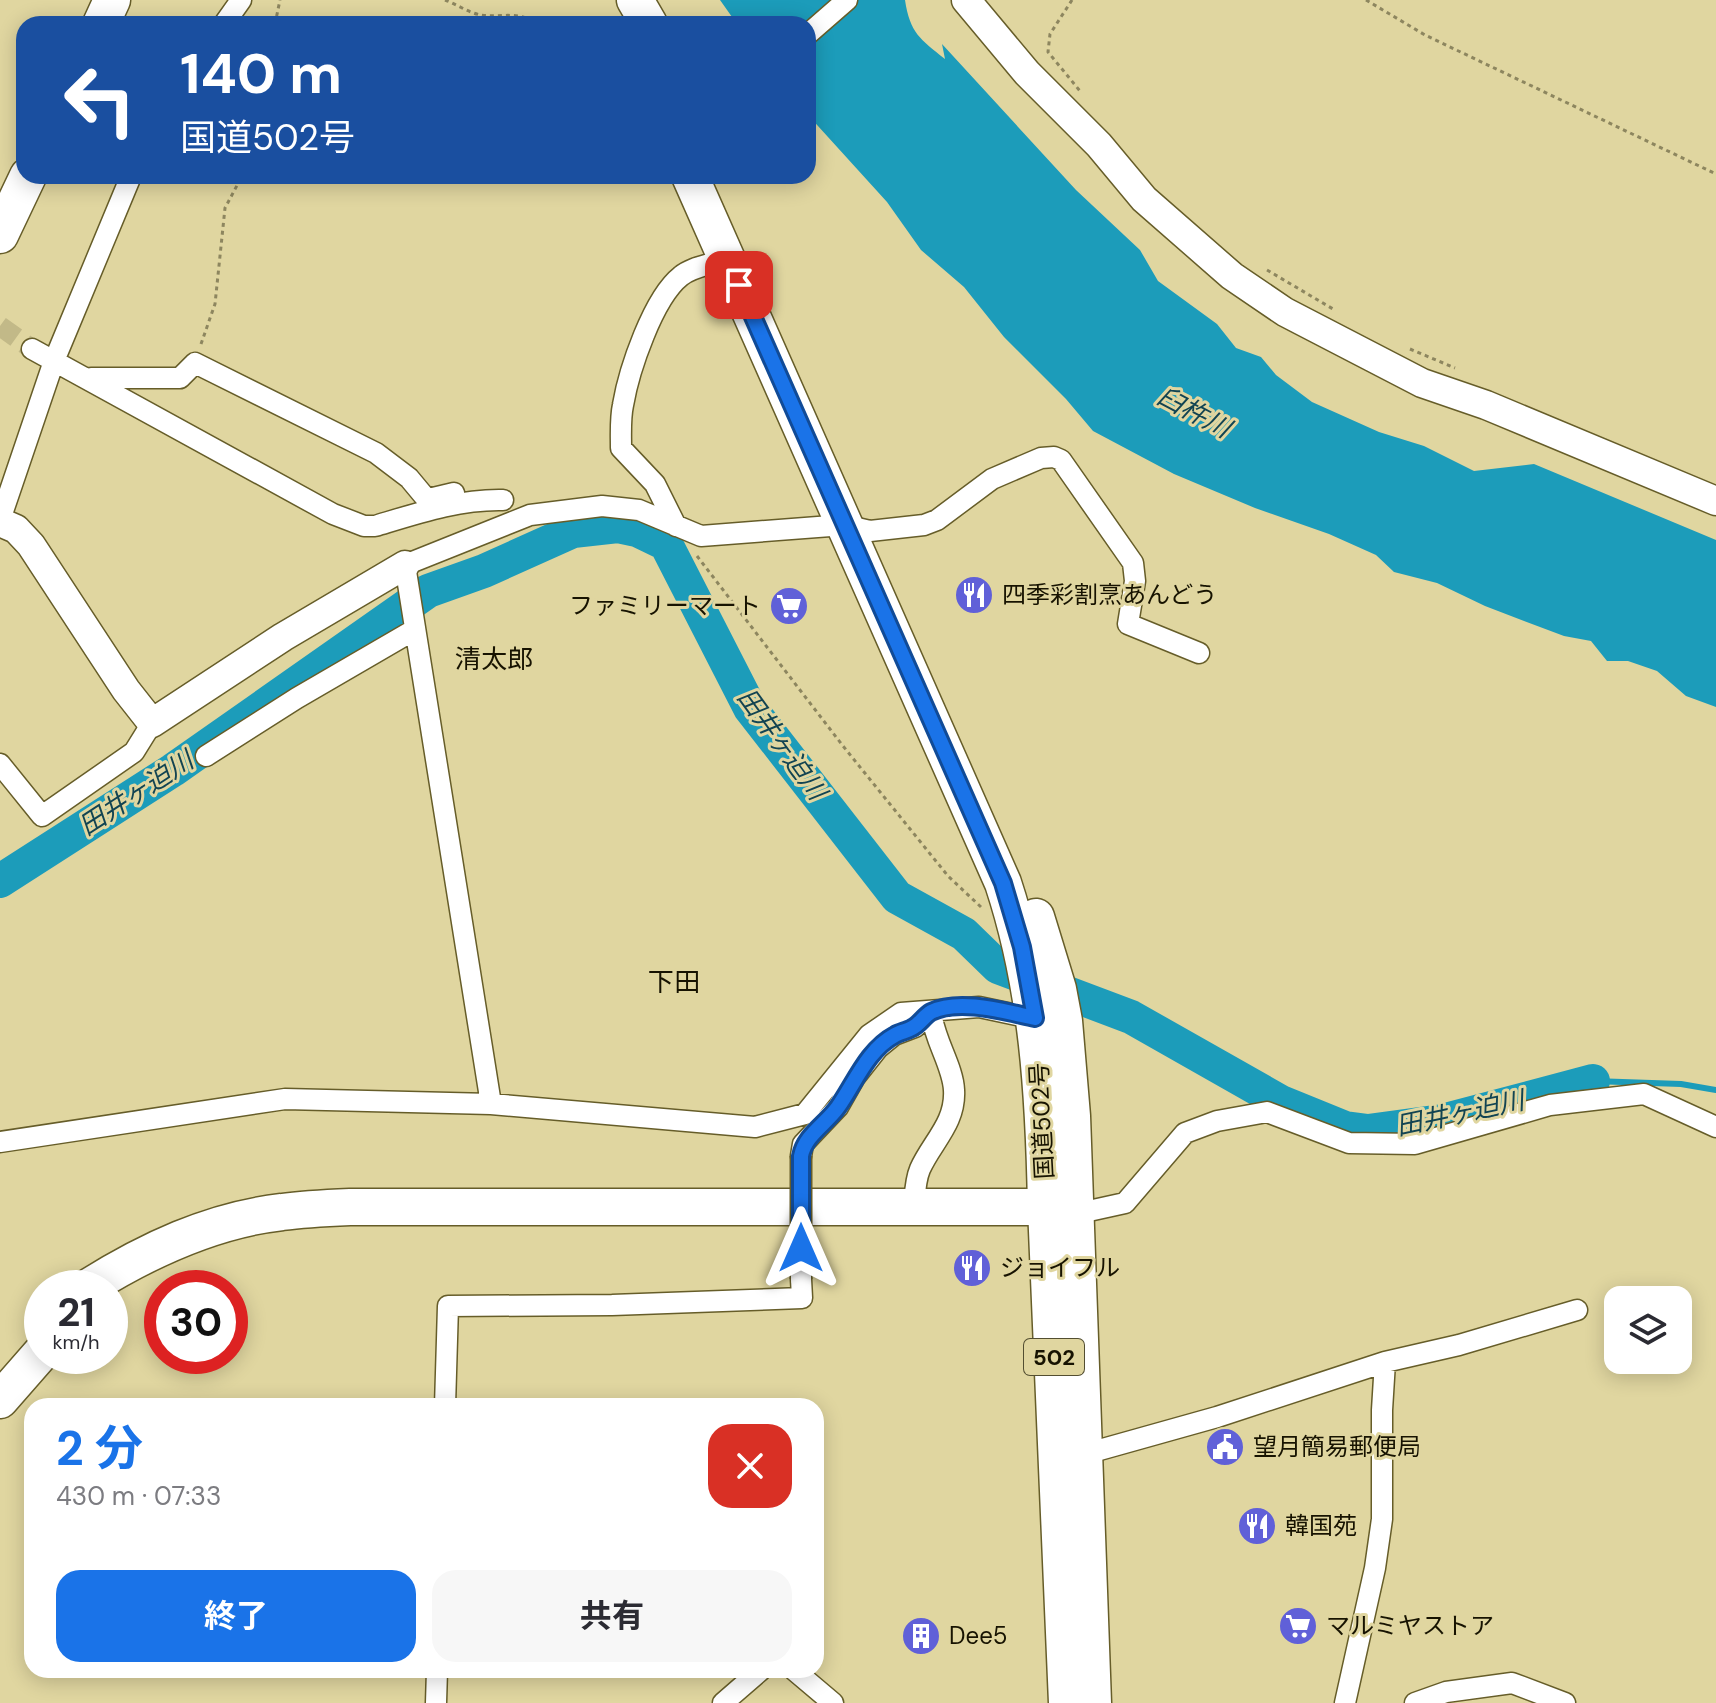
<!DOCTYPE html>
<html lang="ja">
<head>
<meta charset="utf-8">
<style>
	:root { --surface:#fff; --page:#f7f7f7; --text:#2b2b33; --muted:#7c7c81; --accent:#1a73e8 }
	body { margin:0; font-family:"DM Sans","Noto Sans JP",sans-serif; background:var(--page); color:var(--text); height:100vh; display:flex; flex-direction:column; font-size:30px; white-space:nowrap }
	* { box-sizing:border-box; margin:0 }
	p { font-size:26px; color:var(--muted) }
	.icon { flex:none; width:44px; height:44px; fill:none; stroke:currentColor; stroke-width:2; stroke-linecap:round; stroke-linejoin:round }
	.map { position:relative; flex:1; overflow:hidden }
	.sheet { position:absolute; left:24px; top:1398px; width:800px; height:280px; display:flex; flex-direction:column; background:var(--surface); border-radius:24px; box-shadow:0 4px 20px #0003 }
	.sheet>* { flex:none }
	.hud { position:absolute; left:16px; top:16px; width:800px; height:168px; border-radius:24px; box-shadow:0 4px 20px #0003; background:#1a4fa0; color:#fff; overflow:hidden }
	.controls { position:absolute; left:1604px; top:1286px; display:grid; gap:16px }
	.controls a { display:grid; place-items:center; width:88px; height:88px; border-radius:16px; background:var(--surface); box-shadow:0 4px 20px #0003; font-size:40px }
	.speed { position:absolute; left:24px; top:1270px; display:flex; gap:16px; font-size:40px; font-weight:700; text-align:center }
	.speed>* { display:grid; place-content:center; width:104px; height:104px; border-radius:50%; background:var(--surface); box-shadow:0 4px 20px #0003; line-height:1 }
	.speed small { font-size:20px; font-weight:400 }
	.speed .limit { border:12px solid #d22; background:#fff; color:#111 }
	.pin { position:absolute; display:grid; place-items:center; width:68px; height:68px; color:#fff; margin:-34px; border-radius:16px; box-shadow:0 4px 12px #0006 }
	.me { position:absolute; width:88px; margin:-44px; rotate:0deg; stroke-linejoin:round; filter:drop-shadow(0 0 6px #0008) }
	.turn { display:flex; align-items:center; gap:28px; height:168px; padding:0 32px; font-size:36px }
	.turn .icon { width:104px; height:104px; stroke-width:2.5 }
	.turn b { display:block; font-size:56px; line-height:68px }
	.round { display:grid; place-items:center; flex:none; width:84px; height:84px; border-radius:24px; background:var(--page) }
	.headline { display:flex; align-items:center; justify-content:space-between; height:136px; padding:0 32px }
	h1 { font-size:48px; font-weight:700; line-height:60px; color:var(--accent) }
	.action { display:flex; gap:16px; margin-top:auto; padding:16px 32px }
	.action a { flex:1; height:92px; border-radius:24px; background:var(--accent); color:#fff; font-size:32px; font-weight:700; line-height:92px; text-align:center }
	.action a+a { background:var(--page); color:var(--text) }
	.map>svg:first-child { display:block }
	.water { fill:#1c9cba }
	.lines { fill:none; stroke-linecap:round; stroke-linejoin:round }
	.stream { stroke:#1c9cba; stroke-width:6 }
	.river { stroke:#1c9cba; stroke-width:34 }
	.street-tunnel { stroke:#c2b988; stroke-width:20; stroke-dasharray:20 10; stroke-linecap:butt }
	.street-casing { stroke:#665d29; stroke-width:23 }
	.secondary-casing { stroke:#665d29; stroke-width:31 }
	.highway-casing { stroke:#665d29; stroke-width:39 }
	.path { stroke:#8d865f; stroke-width:3; stroke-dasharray:4 4; stroke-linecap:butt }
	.street { stroke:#fff; stroke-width:20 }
	.secondary { stroke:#fff; stroke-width:28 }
	.highway { stroke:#fff; stroke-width:36 }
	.street-bridge-casing { stroke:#665d29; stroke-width:23; stroke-linecap:butt }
	.street-bridge { stroke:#fff; stroke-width:20 }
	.route-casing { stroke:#114b97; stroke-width:20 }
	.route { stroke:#1a73e8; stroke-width:14 }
	.labels { text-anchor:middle; stroke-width:6; stroke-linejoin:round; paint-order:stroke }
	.shield { fill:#e0d6a0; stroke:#534e31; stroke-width:2 }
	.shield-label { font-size:22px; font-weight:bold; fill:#171301 }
	.poi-label { font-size:24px; fill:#171301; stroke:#e0d6a0; text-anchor:start }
	.street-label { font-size:24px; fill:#171301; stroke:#e0d6a0 }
	.water-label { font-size:26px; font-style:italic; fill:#124452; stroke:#e0d6a0 }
	.neighbourhood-label { font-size:26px; fill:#171301; stroke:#e0d6a0 }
</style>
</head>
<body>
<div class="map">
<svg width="1716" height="1703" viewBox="0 0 1716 1703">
	<rect width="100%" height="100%" fill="#e0d6a0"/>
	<path class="water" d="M720,0H905C910,33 920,39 945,59L942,44L1076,190L1140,250L1158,281L1217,324L1236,348L1261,357L1276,375L1312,402L1379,432L1424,446L1474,471L1534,464L1716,540V707L1686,696L1657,671L1628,661H1607L1591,641L1564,636L1532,624L1485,606L1437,583L1394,572L1376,555L1329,534L1255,508L1174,474L1093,431L1066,399L1004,337L964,287L921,250L887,202L808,115V24H737Z"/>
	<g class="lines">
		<path class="stream" d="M1593,1081L1681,1084L1716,1090"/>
		<path class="river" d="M0,881L173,770L428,591L484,571L573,531L618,526L637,530L666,544L750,708L897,897L964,934L998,967L1131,1017L1281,1102L1345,1128L1368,1131L1442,1121L1593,1081"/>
		<path class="street-tunnel" d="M0,326L32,349"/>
		<g class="street-casing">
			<path id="street" d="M224,24L241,0
				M808,34L847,0
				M32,349L333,514L364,526H375C418,513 459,499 503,500
				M91,378H180L195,363L376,453L409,478L424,496L433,498L454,493
				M0,520L54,361L131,176
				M676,526L655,484L621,448C621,434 620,419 623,405C629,370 653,298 681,276C693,266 712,265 727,258
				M206,756L297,698L414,630
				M0,764L42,816L134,752L152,723
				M491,1104L405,565L530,515L602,506L639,510L701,536L844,525L870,531L924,525L937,520L992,479L1041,458L1054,457L1061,460L1133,563L1135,581L1128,624L1199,653
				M0,1142L285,1099L491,1104L755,1127L805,1114L869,1035L901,1013L979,1007L1041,1020
				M801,1156L803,1144L838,1107L855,1077L878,1048L894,1035L915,1027L931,1012
				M914,1206C915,1194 915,1181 920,1169C932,1142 956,1123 954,1090C953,1066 934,1040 931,1012
				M1075,1214L1125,1203L1185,1133L1217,1121L1267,1112L1349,1143L1415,1144L1550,1105L1644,1094L1716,1127
				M445,1406L448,1306L612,1305L802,1298L801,1279
				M1085,1454L1217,1417L1385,1362L1459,1345L1577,1310
				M794,1670L833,1703
				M436,1703L437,1670
				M723,1703L761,1670
				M1345,1703L1375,1568L1382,1519V1410L1385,1362
				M1415,1703L1446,1692L1512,1683L1565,1703"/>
		</g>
		<g class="secondary-casing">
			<path id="secondary" d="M966,0L1027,73L1099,145L1144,199L1232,276L1285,312L1422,383L1486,405L1716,501
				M0,522L16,529L31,545L126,690L152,723L283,637L405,565"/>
		</g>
		<g class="highway-casing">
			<path id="highway" d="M635,0L649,24
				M101,24L112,0
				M690,176L1003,883C1038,989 1044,1097 1046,1207L1067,1703
				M0,235L28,176
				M1036,917L1058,989L1064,1021L1072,1116L1093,1703
				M87,1288C146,1251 211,1220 282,1212C304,1209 327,1208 350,1207H1046L1068,1212
				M0,1400L42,1352"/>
		</g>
		<path class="path" d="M445,0C456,4 469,13 481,15C500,18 519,10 536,24
			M1072,0L1050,34L1048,52L1080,91
			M1366,0L1425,35L1716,174
			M275,24L280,0
			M1267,270L1333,309
			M201,344L215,304L225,208L242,176
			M1410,349L1455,368
			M697,556L843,746L948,876L981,907"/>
		<use href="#street" class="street"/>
		<use href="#secondary" class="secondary"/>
		<use href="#highway" class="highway"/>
		<g class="street-bridge-casing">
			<path id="street-bridge" d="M801,1156V1279"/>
		</g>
		<use href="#street-bridge" class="street-bridge"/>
	</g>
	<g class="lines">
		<g class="route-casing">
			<path id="route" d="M739,285L1003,883L1022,947L1035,1018C1006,1012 960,998 931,1012C924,1016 919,1025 912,1028C907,1031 900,1032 895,1035C867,1050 855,1083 838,1107C826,1124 805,1135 801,1156V1248"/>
		</g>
		<use href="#route" class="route"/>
	</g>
	<defs>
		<g id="restaurant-disc" transform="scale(2)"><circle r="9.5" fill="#6060d8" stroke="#e0d6a0"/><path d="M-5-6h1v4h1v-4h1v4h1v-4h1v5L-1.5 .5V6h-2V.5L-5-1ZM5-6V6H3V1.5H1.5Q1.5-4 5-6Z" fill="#fff"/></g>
		<g id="supermarket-disc" transform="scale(2)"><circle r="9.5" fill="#6060d8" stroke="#e0d6a0"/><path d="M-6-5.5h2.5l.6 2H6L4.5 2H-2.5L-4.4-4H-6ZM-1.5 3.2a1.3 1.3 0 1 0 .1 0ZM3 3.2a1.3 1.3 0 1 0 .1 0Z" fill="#fff"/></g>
		<g id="civic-disc" transform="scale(2)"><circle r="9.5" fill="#6060d8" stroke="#e0d6a0"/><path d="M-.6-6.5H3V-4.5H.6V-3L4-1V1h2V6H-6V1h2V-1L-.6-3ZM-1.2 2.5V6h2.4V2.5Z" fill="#fff"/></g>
		<g id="building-disc" transform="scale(2)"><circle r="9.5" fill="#6060d8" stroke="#e0d6a0"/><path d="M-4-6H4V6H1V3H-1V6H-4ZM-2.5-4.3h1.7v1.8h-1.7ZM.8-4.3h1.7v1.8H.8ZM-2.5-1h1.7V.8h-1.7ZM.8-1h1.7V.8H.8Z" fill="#fff"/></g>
	</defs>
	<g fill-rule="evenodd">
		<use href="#restaurant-disc" x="974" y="595"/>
		<use href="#supermarket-disc" x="789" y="606"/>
		<use href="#restaurant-disc" x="972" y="1268"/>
		<use href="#civic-disc" x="1225" y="1447"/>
		<use href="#restaurant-disc" x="1257" y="1526"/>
		<use href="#supermarket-disc" x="1298" y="1626"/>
		<use href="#building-disc" x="921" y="1636"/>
	</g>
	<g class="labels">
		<rect class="shield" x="1024" y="1339" width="60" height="36" rx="6"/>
		<g class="shield-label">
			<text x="1054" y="1365">502</text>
		</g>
		<g class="poi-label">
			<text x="1002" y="603">四季彩割烹あんどう</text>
			<text x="761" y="614" text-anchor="end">ファミリーマート</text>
			<text x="1000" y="1276">ジョイフル</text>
			<text x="1253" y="1455">望月簡易郵便局</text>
			<text x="1285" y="1534">韓国苑</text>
			<text x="1326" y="1634">マルミヤストア</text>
			<text x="949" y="1644">Dee5</text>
		</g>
		<g class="street-label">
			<text transform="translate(1042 1121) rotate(-93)" y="8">国道502号</text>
		</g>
		<g class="water-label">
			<text transform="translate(1194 412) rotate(28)" y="9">臼杵川</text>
			<text transform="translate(782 744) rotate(54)" y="9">田井ヶ迫川</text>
			<text transform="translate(136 793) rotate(-33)" y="9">田井ヶ迫川</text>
			<text transform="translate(1460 1113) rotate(-12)" y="9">田井ヶ迫川</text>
		</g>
		<g class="neighbourhood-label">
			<text x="494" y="668">清太郎</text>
			<text x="674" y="991">下田</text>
		</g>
	</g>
</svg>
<div class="controls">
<a><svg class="icon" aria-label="layers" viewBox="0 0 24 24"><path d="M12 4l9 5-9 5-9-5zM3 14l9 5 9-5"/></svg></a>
</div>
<div class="speed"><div>21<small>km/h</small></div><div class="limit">30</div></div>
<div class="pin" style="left:739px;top:285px;background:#d93025"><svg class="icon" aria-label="arrive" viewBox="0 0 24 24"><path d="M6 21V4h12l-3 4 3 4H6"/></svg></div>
<svg class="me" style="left:801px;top:1248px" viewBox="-20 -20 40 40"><path d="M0-17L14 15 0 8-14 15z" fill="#1a73e8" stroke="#fff" stroke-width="4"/></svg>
<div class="hud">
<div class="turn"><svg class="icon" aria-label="left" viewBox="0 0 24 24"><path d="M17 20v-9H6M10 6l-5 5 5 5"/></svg><div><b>140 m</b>国道502号</div></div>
</div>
<section class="sheet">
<div class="headline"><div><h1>2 分</h1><p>430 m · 07:33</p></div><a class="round" style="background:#d93025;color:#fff"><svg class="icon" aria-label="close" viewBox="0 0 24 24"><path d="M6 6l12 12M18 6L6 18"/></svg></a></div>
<div class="action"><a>終了</a><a>共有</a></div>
</section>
</div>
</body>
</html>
